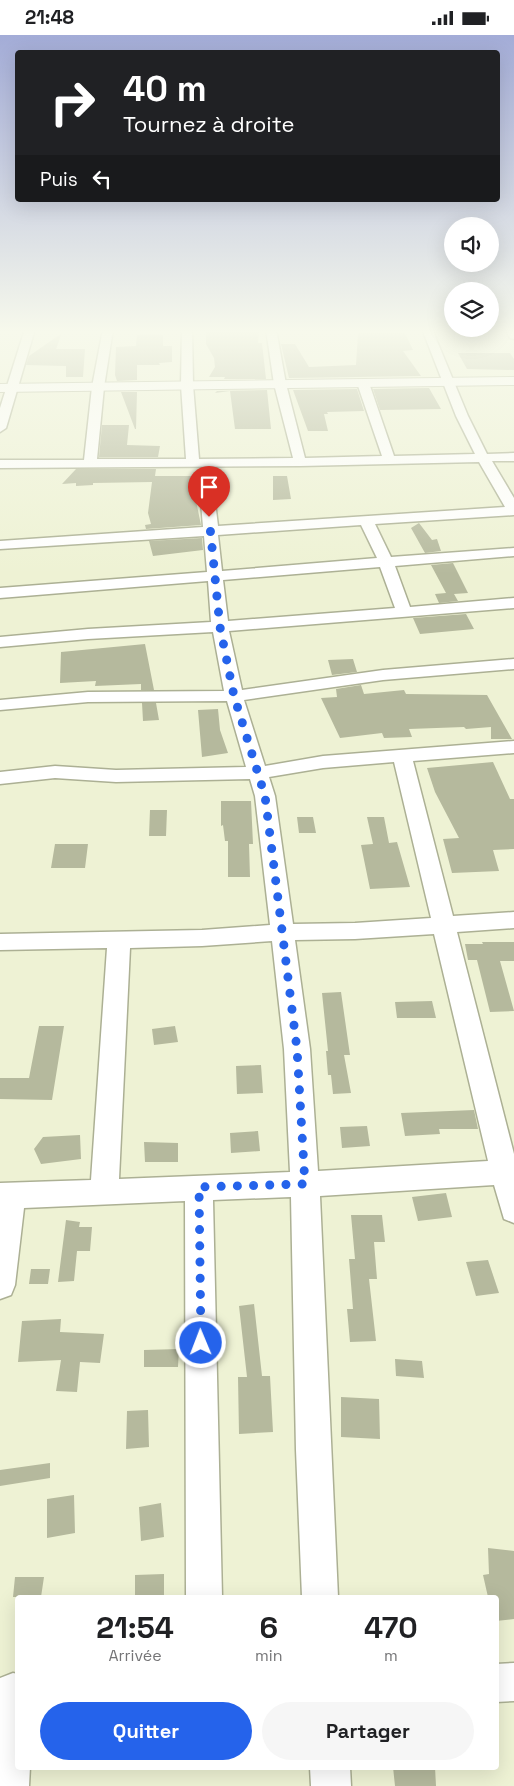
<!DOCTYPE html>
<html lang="fr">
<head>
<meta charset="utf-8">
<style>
	:root { --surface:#fff; --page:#f6f6f6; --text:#202124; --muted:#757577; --accent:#2563eb }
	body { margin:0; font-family:"Space Grotesk",sans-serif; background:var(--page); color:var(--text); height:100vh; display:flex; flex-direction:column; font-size:19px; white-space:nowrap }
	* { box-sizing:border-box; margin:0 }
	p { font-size:16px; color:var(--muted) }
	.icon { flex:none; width:28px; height:28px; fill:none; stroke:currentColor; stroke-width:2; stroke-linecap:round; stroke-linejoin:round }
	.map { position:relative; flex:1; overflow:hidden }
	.side { position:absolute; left:15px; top:1560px; width:484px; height:175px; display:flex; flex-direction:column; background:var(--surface); border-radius:5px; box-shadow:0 5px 20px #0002 }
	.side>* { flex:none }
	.guide { position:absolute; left:15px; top:15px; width:485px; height:152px; border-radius:5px; box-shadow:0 5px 20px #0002; background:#202124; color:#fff; overflow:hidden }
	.fabs { position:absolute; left:444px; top:182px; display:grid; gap:10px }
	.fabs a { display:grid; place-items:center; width:55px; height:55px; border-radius:50%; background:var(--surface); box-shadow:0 5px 20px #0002; font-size:25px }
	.pin { position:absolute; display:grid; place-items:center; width:42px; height:42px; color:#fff; margin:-51px -21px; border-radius:50% 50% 50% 0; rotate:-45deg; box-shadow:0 0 5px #0007 }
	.pin .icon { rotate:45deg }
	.me { position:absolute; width:55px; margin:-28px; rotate:359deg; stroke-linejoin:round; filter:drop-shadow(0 0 4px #0008) }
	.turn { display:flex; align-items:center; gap:18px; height:105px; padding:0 25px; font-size:22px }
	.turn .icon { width:65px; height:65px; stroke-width:2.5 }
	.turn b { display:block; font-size:35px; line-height:42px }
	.then { display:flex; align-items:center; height:48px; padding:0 25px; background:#0003; gap:10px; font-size:19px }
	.eta { display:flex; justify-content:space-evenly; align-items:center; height:85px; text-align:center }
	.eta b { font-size:30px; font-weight:700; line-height:35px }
	.cta { display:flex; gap:10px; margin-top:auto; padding:10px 25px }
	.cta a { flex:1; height:58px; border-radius:30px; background:var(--accent); color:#fff; font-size:20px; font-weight:700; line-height:58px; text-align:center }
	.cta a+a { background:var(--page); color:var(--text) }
	.status { display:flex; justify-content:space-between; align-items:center; height:35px; padding:0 25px; background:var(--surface); direction:ltr }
	.status svg { height:14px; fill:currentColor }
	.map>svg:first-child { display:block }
	.building { fill:#b5b99d }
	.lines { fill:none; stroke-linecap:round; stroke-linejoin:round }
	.minor-casing { stroke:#acb094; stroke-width:3 }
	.tertiary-casing { stroke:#acb094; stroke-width:2 }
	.minor { fill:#fff; fill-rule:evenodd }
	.tertiary { fill:#fff; fill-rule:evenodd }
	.route { stroke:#2563eb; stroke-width:9; stroke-dasharray:0 16.2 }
</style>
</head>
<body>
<div class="status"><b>21:48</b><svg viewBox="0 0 49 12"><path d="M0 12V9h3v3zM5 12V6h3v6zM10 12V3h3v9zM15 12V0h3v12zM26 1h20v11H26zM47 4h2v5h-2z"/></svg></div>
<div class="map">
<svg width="514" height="1751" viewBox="0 0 514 1751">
	<rect width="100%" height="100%" fill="#eef2d4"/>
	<path class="building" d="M206,297H259L258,308H262L266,344H224L225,342H209L215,332L214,323L206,309Z
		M62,298L56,314H85L83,342H66V331L26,330L29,321Z
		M358,298H405L413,315L403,316L421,341L289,343L281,309H295L309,332L356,330Z
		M152,299L163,300V311H172V327L159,328L160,330H137V345L117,346L115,340L116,312L136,311L137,300Z
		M458,318H510L514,324V335L467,334Z
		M429,353L441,374L380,375L373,354Z
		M357,354L364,376L327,377L328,379H324L328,396H308L293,355Z
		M267,355L271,394H235L230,356L215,358L217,356Z
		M121,357H137L136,394H135Z
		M102,390H129L127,410L160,411L158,422H99Z
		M76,434H156L155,441H200L198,461H195L201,490L146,494L145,490L151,489L148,478L152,447L93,448V450L76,451V448L62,449Z
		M273,441H287L291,464L273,465Z
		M419,488L432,505L437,504L441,516L425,518L411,493Z
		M202,503L203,515L153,521L149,506Z
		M453,528L468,558L454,559L458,566L439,568L435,559L446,558L431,530Z
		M466,579L474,594L420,599L413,583Z
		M145,609L154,655H141V649L95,651L96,646L60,648L61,617Z
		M353,624L357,637L332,640L328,625Z
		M361,650L364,659L404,655L406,659L487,660L512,704H491V692L466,694L464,692L409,694L412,702L384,703L382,698L340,703L321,663L337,662L336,654Z
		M142,668H156L159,685L143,686Z
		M218,674L220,695L228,718L202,722L198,675Z
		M493,727L510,764H514V814L493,815L499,836L452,838L443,804L459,803L435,757L427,733Z
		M221,766H251L253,809H249L250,842H228V806H225L223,790L221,791Z
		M150,775H167L166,801H149Z
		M297,782H313L316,798H299Z
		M367,782H384L389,808L397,807L410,852L370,854L361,810L373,809Z
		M55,809H88L85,833H51Z
		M482,907H514V926H500L514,976L490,977L477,925H468L465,909H483Z
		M341,957L350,1020H344L351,1058L333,1059L331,1040H328L326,1016H328L322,958Z
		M432,966L436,983H397L395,967Z
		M39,991H64L52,1065L0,1064V1043H29Z
		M175,991L178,1007L154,1010L152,994Z
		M261,1030L263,1058L237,1059L236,1031Z
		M474,1075L478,1094H439L440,1099L405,1101L401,1078Z
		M367,1091L370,1111L342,1113L340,1092Z
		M258,1096L260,1116L231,1118L230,1098Z
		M80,1100L81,1124L41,1129L34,1114L43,1102Z
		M144,1107L178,1108V1127H145Z
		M446,1158L452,1182L418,1186L412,1162Z
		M351,1180H382L385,1207H374L377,1244H369L376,1306L350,1307L347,1274H353L349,1224H355Z
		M66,1185L80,1187L79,1192H92L90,1216H77L74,1246L58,1247Z
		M488,1225L499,1258L476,1261L466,1227Z
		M31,1234H50L48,1249H29Z
		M254,1269L262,1341H270L273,1397L239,1399L238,1342H247L239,1271Z
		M61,1284L60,1297L104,1299L100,1328L80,1327L77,1357L56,1356L61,1325L18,1327L22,1286Z
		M179,1314L178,1332H144V1315Z
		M395,1324L422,1326L424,1343L396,1341Z
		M341,1362L379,1364L380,1404L341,1402Z
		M148,1375L149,1412L126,1414L127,1376Z
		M50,1428V1443L0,1451V1435Z
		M74,1460L75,1498L47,1503V1464Z
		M161,1468L164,1502L141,1506L139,1472Z
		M488,1513L514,1516V1584L496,1586V1562H488L483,1540L489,1539Z
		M164,1539V1562H135V1540Z
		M15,1542H44L41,1562H13Z
		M393,1732H435L436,1751H395Z"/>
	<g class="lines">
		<g class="minor-casing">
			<path id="minor" d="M25,294H35L6,393L0,397V373Z
				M103,294H113L104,352L97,424H186L181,350L182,294H192L193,350L199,424L293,423L274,349L266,294H276L286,349L305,423L382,421L357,348L363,345L369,348L394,421L475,419L456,381L422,294H432L468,381L487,419L514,418V426H492L514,463V480L375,489L391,522L514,513V521L395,531L410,572L514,563V573L229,596L242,655L383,635L514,624V634L383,645L244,665L265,731L323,721L514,706V718L413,726L453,881L514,877V893L457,897L514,1119V1188L504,1184L494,1150L320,1161L338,1562H302L296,1415L291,1162L213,1165L222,1562H186L185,1166L24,1173L15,1250L11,1260L0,1264V1148L91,1145L107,913L0,915V899L202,895L270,890L255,761L250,744L116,747L55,743L0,749V737L55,731L116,735L246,732L227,666L88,667L0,675V665L88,657L224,656L213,597L88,604L0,612V602L88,594L211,587L208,546L0,563V553L207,537L204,501L0,514V506L203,492L201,467L208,463L215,467L218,491L505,472L479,427L300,431L0,433V425H84L92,352ZM361,490L377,523L222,536L218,500ZM380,532L395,573L228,586L223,545ZM394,727L431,883L355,888L293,889L275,761L269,742L323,733ZM434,899L488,1126L318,1136L310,1014L295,905L355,904ZM272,906L284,1014L290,1137L119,1144L130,913L202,911Z
				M505,294H514V304L510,303Z
				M514,1628V1666L496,1667V1629Z
				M13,1638L18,1639V1732H30L29,1751H0V1643Z
				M310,1732H350L351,1751H311Z"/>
		</g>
		<g class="tertiary-casing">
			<path id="tertiary" d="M514,342V350L0,357V349Z"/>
		</g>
		<use href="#minor" class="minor"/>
		<use href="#tertiary" class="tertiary"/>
	</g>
	<linearGradient id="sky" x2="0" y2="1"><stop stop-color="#a3acd7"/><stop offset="0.55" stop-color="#f7f9ec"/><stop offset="1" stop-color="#f7f9ec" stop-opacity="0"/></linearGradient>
	<rect width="514" height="539" fill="url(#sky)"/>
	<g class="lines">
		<path class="route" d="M201,1308L199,1152L305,1149L297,1014L265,761L234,661L220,592L209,482"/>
	</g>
</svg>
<div class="fabs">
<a><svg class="icon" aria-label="sound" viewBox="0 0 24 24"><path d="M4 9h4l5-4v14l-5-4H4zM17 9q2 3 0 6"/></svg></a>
<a><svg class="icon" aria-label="layers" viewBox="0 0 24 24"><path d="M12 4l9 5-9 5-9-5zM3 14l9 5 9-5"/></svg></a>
</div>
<div class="pin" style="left:209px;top:482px;background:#d93025"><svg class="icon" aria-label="arrive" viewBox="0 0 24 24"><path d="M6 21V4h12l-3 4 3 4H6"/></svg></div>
<svg class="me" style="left:201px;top:1308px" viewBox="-20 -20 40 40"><circle r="17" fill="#2563eb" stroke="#fff" stroke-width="3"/><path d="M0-11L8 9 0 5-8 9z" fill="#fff"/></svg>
<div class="guide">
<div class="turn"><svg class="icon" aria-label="right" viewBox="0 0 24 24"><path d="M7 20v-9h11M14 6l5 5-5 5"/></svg><div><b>40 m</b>Tournez à droite</div></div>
<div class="then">Puis<svg class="icon" aria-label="left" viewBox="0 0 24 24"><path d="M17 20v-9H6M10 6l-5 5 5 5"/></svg></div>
</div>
<section class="side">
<div class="eta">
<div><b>21:54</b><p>Arrivée</p></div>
<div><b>6</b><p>min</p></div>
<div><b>470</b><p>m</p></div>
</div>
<div class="cta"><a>Quitter</a><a>Partager</a></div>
</section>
</div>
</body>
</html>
